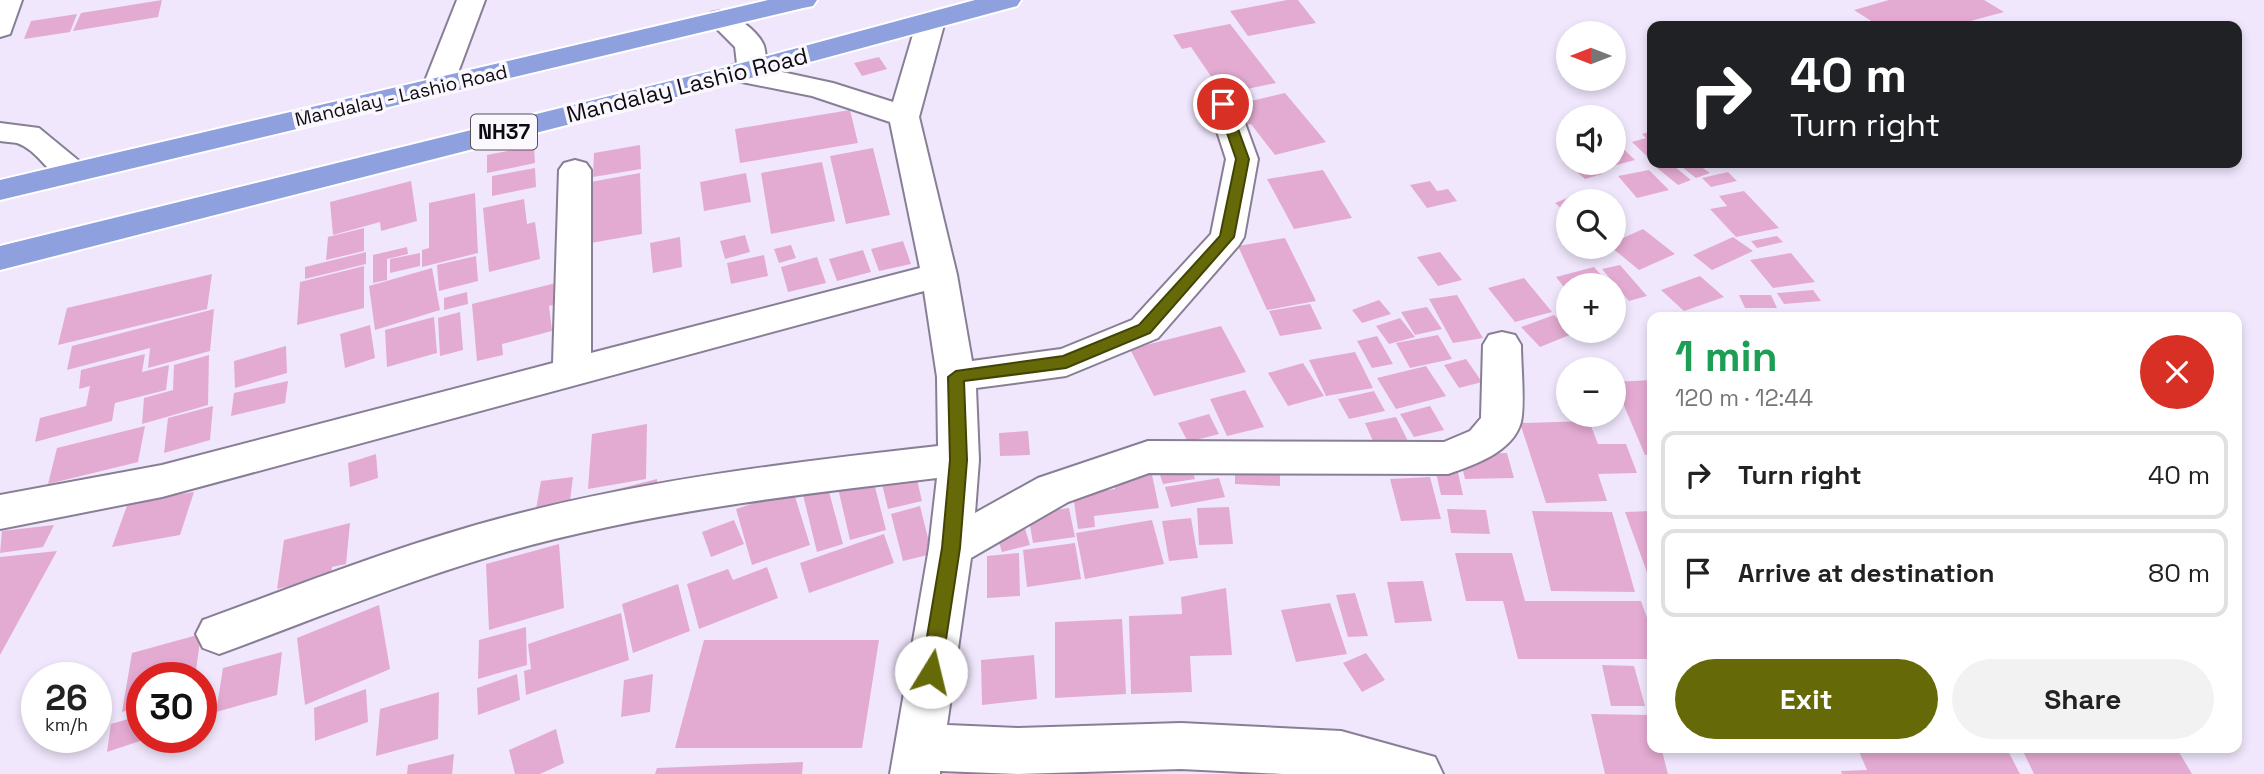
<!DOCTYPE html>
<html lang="en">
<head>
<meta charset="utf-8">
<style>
	:root { --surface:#fff; --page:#f2f2f2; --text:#222; --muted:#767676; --line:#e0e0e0; --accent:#666908 }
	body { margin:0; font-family:"Space Grotesk",sans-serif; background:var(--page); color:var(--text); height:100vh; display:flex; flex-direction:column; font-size:26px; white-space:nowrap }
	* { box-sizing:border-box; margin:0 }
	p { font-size:23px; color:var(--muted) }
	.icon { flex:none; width:38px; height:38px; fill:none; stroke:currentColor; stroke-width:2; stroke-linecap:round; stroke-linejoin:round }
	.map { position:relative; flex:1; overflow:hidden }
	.drawer { position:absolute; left:1647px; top:312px; width:595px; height:441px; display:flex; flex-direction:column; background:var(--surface); border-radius:14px; box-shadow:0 4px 10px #0003 }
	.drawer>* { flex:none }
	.banner { position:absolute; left:1647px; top:21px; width:595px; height:147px; border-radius:14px; box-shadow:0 4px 10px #0003; background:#202124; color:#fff; overflow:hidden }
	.needle { width:46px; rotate:270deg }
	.buttons { position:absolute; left:1556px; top:21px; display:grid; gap:14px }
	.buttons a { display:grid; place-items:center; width:70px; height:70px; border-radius:50%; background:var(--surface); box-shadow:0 4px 10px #0003; font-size:35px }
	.speed { position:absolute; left:21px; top:662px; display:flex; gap:14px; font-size:35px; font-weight:700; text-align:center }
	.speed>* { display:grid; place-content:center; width:91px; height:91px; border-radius:50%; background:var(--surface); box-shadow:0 4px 10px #0003; line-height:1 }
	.speed small { font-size:18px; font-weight:400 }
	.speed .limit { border:10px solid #d22; background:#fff; color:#111 }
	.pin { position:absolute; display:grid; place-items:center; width:60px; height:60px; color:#fff; margin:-30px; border:4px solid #fff; border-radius:50%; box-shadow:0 2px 7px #0007 }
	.me { position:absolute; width:77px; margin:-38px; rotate:9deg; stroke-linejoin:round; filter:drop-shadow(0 0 5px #0008) }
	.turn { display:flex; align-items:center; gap:24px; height:147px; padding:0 28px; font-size:32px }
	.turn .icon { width:91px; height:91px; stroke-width:2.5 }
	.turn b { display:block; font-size:49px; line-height:60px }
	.round { display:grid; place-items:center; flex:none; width:74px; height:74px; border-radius:37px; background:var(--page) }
	.overview { display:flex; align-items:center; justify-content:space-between; height:119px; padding:0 28px }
	h1 { font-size:42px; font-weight:800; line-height:52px; color:#1e9e55 }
	.button { display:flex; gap:14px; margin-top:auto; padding:14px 28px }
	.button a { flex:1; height:80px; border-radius:42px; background:var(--accent); color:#fff; font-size:28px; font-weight:800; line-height:80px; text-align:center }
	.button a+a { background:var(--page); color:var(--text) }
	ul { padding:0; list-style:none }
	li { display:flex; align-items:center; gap:21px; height:88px; margin:0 14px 10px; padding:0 14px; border:4px solid var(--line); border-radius:14px }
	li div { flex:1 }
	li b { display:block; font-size:26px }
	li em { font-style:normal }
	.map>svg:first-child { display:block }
	.building { fill:#e4abd2 }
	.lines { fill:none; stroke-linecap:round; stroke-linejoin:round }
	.minor-casing { stroke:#887e96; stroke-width:4 }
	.highway-casing { stroke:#fff; stroke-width:4 }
	.minor { fill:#fff; fill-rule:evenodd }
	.highway { fill:#8ea0de; fill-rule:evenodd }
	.route { fill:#666908; stroke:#424405; stroke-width:2 }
	.labels { text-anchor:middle; stroke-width:7; stroke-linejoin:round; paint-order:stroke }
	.far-street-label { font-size:19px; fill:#0d0a12; stroke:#faf7fd }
	.shield { fill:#faf7fd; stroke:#545158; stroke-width:2 }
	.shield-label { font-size:21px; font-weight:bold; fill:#0d0a12 }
	.street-label { font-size:23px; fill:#0d0a12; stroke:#faf7fd }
</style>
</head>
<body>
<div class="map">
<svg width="2264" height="774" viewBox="0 0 2264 774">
	<rect width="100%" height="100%" fill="#f0e7fc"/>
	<path class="building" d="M162,0L158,17L73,31L81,13Z
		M1287,0H1298L1316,23L1248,36L1230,11Z
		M1889,0H1984L2004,12L1952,26H1879L1854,10Z
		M77,14L70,32L24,39L31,21Z
		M1230,24L1276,83L1223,94L1191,47L1182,49L1173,35Z
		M879,57L887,69L862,76L854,63Z
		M1285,93L1326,142L1275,155L1251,124L1244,125L1230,106Z
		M850,110L858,143L740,163L735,129Z
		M1652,131V161L1632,142L1646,138L1642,134Z
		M1614,140L1635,160L1605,168L1599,163H1614Z
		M640,145L641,169L593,177L594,153Z
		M534,146L535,163L487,173V155Z
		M873,148L890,215L846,224L830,156Z
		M822,162L835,221L771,234L761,173Z
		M1567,163H1589L1602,174L1585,179Z
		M1670,163L1691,180L1678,185L1656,167Z
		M1677,163H1696L1710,173L1696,178Z
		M535,168L536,187L492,196V176Z
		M1323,170L1352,218L1294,229L1267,179Z
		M1649,170L1669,190L1637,198L1618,176Z
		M1728,172L1737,181L1711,187L1702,178Z
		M640,173L642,234L585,244V183Z
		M746,173L751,202L704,211L700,182Z
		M411,181L417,221L381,231L380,222L333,235L330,202Z
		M1430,181L1437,191L1448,189L1457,201L1427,208L1410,185Z
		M1744,191L1779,228L1736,237L1710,209L1727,206L1719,196Z
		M475,193L478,253L422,267V250L429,248V203Z
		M1577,194L1586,201H1568V214L1555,203Z
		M524,199L527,224L535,222L540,259L489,272L483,208Z
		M364,228V251L326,260L328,237Z
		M1643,229L1675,254L1639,270L1611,247H1614V242Z
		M745,235L750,252L725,259L720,241Z
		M1777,236L1783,242L1757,248L1751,241Z
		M680,237L682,267L653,273L650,243Z
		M1733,237L1753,251L1712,270L1693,255Z
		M1285,238L1316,301L1267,310L1238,246Z
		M903,241L911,264L879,271L871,249Z
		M791,245L796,258L779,263L774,249Z
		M407,247L408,254L387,259V280L373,283V255Z
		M863,250L871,272L837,281L829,259Z
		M366,252V264L305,279V267Z
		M1440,252L1462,280L1438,286L1417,257Z
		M420,253V266L390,273V259Z
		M1791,253L1815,282L1773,288L1750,260Z
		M764,255L768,276L731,284L727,263Z
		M476,256L478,281L439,291L437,265Z
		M817,257L826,283L788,292L781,267Z
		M1620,265L1647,296L1629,301L1602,269Z
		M364,266V308L297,325L300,282Z
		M1594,267L1610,285H1568V292L1556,277Z
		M432,268L440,310L375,330L369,286Z
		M212,274L207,309L58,345L67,308Z
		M1700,276L1724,297L1684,311L1661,290Z
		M1524,278L1552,312L1515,322L1488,288Z
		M564,281L567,302L549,306L552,331L502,344L503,355L477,361L472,304Z
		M1813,290L1821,301L1784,304L1777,293Z
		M467,292L468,304L444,310V298Z
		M1457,295L1483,338L1453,343L1429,299Z
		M1739,295H1771L1777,308H1745Z
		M1379,300L1391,314L1362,323L1352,310Z
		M1310,304L1322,329L1280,336L1269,311Z
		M1427,307L1442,329L1415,335L1401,312Z
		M214,309L210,351L148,368L150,348L67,370L72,346Z
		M460,312L463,350L440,356L438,318Z
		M1554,315L1572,334L1540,347L1521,327Z
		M434,317L437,353L387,367L385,330Z
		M1400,318L1415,337L1389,344L1376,326Z
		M370,325L375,358L345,368L340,334Z
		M1221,326L1246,372L1154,396L1130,349Z
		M1438,335L1452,359L1410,368L1396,343Z
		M1377,336L1393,364L1372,368L1357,341Z
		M286,346L287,373L235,388L234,361Z
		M1355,352L1373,388L1326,396L1309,360Z
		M145,354L142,372L169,365L166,390L115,403L112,421L35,442L40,418L86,406L90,386L79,389L81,370Z
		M209,355L208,405L142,424L144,398L173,390L174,365Z
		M1466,359L1482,382L1459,388L1444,365Z
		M1303,363L1324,396L1288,406L1268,373Z
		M1426,366L1446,396L1396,409L1377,378Z
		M1652,380V454L1645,455L1614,382Z
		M288,381L285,403L231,416L234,393Z
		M1245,390L1264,427L1227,436L1210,399Z
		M1374,391L1385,411L1349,419L1338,399Z
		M213,406L210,440L164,453L168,418Z
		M1430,406L1444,430L1414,437L1400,414Z
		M1209,414L1219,434L1188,442L1178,423Z
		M1396,417L1408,441L1376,448L1365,423Z
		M1589,421L1598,444H1626L1637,473L1598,474L1607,501L1546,503L1520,423Z
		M647,424L646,479L588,489L592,434Z
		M145,426L138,462L48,484L57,448Z
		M1028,431L1030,455L1000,456L999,433Z
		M1507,453L1514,478L1465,479L1459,454Z
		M376,454L378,478L350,487L348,463Z
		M1190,463L1195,479L1163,484L1158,469Z
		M1235,463L1280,465V486L1235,484Z
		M1435,468H1457L1463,495H1441Z
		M1151,470L1159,508L1094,516L1095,527L1078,529L1073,495L1115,489L1113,475Z
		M915,471L922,501L888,509L881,480Z
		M573,477L569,509L535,515L541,481Z
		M1430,477L1441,519L1401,521L1390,479Z
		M1219,478L1225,497L1171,507L1165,487Z
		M657,479L658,494L599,509L598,494Z
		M873,479L886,530L850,540L838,488Z
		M828,488L843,544L817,552L803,495Z
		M793,490L810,545L752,565L736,509Z
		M194,492L180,535L112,547L128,503Z
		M920,506L932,554L903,561L891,514Z
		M1229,507L1233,544L1199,545L1197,508Z
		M1069,508L1075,537L1033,543L1028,514Z
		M1447,509L1486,510L1490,534L1451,533Z
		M1532,511L1612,512L1635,592L1551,591Z
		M1652,511V575H1648L1625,512Z
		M1191,518L1198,558L1169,561L1162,521Z
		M734,520L744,544L711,557L702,532Z
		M1152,520L1164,564L1085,579L1076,533Z
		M350,523L346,564L332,567L329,589L288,600L290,586L277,589L284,540Z
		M54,525L43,547L0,553L2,531Z
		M1024,525L1030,545L1002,552L996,533Z
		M884,534L894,563L809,593L800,563Z
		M1075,543L1081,579L1027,587L1023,550Z
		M559,544L564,608L489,630L486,564Z
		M57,551L0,655V557Z
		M1019,553L1020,596L987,598V556Z
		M1455,553H1512L1525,601H1641L1652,632V659H1518L1503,601H1466Z
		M767,567L778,598L699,629L687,584L728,569L733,580Z
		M1423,581L1432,621L1395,623L1387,582Z
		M678,584L690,631L633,653L622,604Z
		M1226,588L1232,655L1190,656L1192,692L1131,694L1129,616L1182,614L1181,597Z
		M1355,593L1368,636L1348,637L1336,595Z
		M1330,603L1347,654L1296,662L1281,610Z
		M379,605L390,669L305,705L297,638Z
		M621,613L629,660L526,695L524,671L531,669L528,644Z
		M1122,619L1126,694L1055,698V622Z
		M526,627L527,665L478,679L479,640Z
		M201,634L195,677H142V706L122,712L132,653Z
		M704,640H879L862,748H675Z
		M282,652L277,695L216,712L223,668Z
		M1366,653L1385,680L1362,692L1343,663Z
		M1034,655L1037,699L982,705L981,660Z
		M1602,665L1634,666L1645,706H1611Z
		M517,674L520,700L478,715L477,688Z
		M653,674L650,712L621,717L624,680Z
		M366,689L368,722L315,741L314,708Z
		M439,692L438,739L376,756L380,709Z
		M1591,714L1652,715V747H1661L1668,774H1605Z
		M142,715V737H152L107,752L111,724Z
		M556,729L564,763L540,774H515L509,750Z
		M1857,747H2006L2020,774H1842L1841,771L1867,770Z
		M2021,747H2176L2192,774H2034Z
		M454,754L452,774H407L408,765Z
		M803,762L802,774H655L657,768Z"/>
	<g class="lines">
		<g class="minor-casing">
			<path id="minor" d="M0,0H22L10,34L0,37Z
				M457,0H485L453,86L449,92L438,95L427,92L423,86Z
				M721,11C735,14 759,32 764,46C766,53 766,62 768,69L833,83L893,102L917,21L921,15L931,13L941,15L945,21L919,117L957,275L972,361L1061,349L1132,320L1211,234L1226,159L1208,104L1212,98L1223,95L1234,98L1238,104L1258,159L1244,237L1239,245L1158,338L1066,376L976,388L979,460L975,513L1038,478L1148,441L1444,442L1470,431L1481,418L1483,345L1489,335L1502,332L1515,335L1521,345C1521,365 1525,404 1521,422C1513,452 1474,465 1448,474L1149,473L1068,502L971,558L947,725L1018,728L1181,723L1341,731L1435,757L1443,774H1283L1181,769L1018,774L940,771V774H890L929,548L937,478C793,495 648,512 509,551C410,579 315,619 219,654L203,648L196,634L203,620C304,583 405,543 509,516C649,479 795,462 938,446L937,377L924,291L162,497L0,529V495L162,465L553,363L559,170L564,163L575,160L586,163L591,170V353L920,268L890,122L812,96L727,79L722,73L727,67L737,64L735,47L707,19L711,13Z
				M0,123L39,128L84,165L89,172L84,179C50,188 44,152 17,143C12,142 5,142 0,141Z"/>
		</g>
		<g class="highway-casing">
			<path id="highway" d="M768,0H817L813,6L803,8L0,200V180Z
				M975,0H1021L1017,6L747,79L0,270V246L727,67Z"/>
		</g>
		<use href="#minor" class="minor"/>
		<use href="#highway" class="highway"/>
	</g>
	<path class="route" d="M1223,100L1229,104L1249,159L1234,237L1150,333L1066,368L964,381L967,460L960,548L941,672L938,678L931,681L924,678L921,672L942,548L950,460L948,377L956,371L1063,356L1139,325L1220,236L1236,159L1217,104Z"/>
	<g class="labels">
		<g class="far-street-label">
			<text transform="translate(401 95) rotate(-13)" y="7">Mandalay - Lashio Road</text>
		</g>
		<rect class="shield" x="471" y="114.5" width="66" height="35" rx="5"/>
		<g class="shield-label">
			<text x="504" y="139">NH37</text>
		</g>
		<g class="street-label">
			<text transform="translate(687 85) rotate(-14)" y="8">Mandalay Lashio Road</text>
		</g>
	</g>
</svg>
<div class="buttons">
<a><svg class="needle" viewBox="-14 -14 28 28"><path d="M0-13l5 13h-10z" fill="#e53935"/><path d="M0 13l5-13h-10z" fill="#767676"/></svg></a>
<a><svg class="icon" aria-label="sound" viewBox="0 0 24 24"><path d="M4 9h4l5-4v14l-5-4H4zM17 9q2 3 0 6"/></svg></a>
<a><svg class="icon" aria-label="search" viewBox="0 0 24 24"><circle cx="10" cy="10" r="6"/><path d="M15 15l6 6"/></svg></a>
<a>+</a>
<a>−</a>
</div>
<div class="speed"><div>26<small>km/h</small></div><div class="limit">30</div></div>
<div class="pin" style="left:1223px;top:104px;background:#d93025"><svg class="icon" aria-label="arrive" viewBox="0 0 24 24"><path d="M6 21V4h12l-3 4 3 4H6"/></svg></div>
<svg class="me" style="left:931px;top:672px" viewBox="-20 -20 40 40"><circle r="19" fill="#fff"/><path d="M0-13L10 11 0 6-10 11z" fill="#666908"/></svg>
<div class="banner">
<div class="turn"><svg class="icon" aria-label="right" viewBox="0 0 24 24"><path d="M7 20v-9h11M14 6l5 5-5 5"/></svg><div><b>40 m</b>Turn right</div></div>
</div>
<section class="drawer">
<div class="overview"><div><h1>1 min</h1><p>120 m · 12:44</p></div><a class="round" style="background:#d93025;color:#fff"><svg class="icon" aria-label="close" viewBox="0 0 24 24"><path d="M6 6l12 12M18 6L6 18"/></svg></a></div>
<ul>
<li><svg class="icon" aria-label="right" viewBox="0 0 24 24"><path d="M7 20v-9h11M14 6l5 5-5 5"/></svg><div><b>Turn right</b></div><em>40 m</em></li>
<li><svg class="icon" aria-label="arrive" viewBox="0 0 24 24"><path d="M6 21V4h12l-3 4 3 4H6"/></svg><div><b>Arrive at destination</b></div><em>80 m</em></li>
</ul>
<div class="button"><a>Exit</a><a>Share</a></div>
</section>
</div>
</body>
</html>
